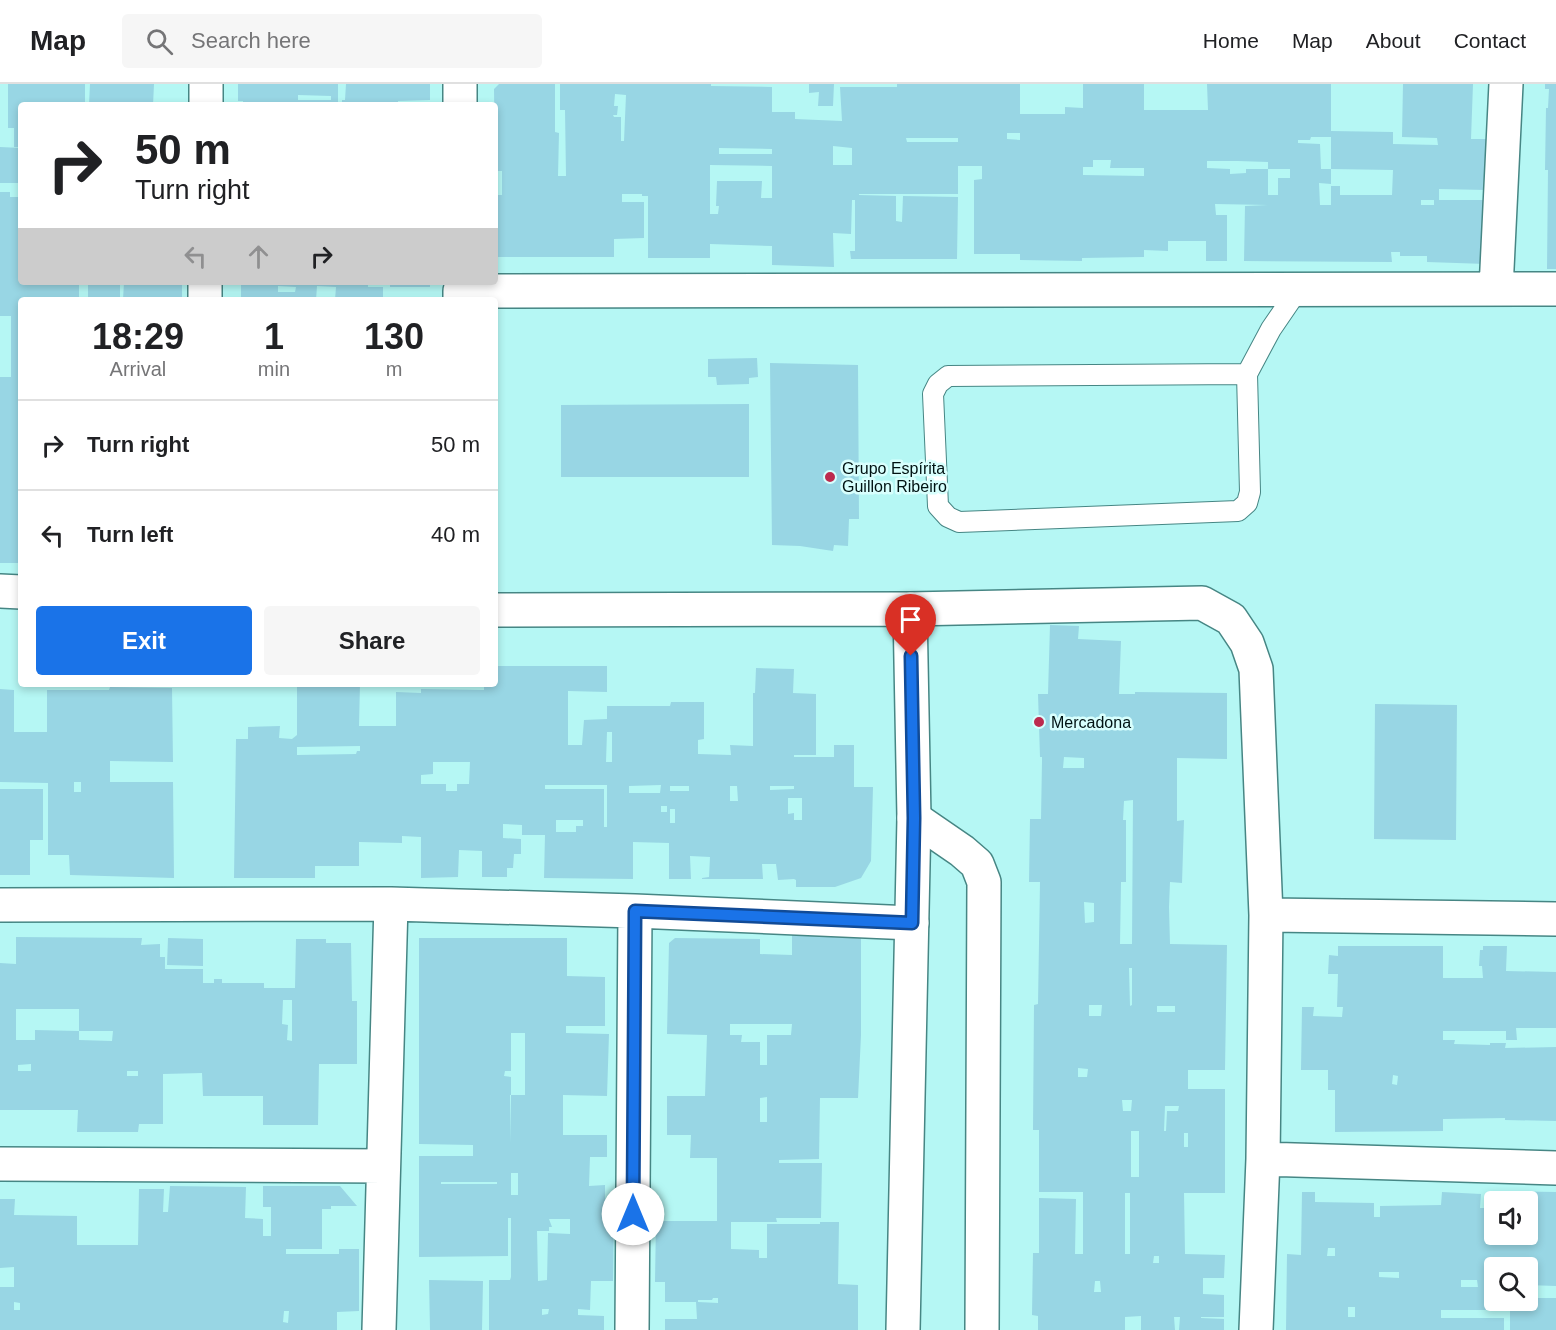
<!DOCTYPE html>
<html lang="en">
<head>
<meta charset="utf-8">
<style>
	:root { --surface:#fff; --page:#f6f6f6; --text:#202124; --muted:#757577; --line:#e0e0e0; --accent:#1a73e8 }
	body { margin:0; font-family:Helvetica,sans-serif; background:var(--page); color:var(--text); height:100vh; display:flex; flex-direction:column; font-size:22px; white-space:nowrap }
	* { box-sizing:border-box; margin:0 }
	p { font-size:20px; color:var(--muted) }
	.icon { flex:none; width:33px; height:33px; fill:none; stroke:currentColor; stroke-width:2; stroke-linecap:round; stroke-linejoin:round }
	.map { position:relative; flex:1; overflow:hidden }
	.drawer { position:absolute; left:18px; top:213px; width:480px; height:390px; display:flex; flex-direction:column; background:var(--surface); border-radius:6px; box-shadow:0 3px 9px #0003 }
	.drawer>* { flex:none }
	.hud { position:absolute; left:18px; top:18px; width:480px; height:183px; border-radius:6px; box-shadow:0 3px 9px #0003; background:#fff; color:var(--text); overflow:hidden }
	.buttons { position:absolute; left:1484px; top:1107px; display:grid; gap:12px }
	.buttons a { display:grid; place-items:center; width:54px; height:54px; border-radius:6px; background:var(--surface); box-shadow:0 3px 9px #0003; font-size:30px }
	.pin { position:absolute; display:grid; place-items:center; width:51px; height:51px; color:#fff; margin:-62px -26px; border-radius:50% 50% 50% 0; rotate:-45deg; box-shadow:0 0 6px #0007 }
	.pin .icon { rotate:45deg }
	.me { position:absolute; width:66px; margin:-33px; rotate:0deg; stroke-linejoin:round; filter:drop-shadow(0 0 4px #0008) }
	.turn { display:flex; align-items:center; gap:21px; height:126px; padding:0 18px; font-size:27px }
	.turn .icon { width:78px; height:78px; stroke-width:2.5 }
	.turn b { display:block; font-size:42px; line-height:51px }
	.lanes { display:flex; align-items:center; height:57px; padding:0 18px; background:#0003; justify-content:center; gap:30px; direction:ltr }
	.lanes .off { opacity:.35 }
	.eta { display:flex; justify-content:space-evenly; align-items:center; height:102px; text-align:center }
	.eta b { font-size:36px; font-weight:700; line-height:42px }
	.action { display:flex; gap:12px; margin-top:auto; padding:12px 18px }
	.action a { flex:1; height:69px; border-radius:6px; background:var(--accent); color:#fff; font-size:24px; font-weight:700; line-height:69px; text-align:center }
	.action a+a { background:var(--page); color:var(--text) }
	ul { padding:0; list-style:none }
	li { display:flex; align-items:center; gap:18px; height:90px; padding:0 18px; border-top:2px solid var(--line) }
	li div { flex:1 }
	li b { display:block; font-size:22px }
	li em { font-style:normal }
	header { display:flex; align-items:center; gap:36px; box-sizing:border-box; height:84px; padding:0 30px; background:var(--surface); border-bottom:2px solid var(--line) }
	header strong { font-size:28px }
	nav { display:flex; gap:33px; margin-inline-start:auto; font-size:21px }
	.search { width:420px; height:54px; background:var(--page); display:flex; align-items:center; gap:15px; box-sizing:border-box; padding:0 21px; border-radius:6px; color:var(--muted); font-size:22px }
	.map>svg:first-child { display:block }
	.building { fill:#98d6e4; fill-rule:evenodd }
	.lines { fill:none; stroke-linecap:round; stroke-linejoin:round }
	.lane-casing { stroke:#468684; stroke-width:22 }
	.street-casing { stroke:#468684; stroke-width:36 }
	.secondary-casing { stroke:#468684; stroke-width:36 }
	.lane { stroke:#fff; stroke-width:20 }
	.street { stroke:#fff; stroke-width:33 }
	.secondary { stroke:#fff; stroke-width:33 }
	.route-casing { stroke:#114b97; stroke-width:15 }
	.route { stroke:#1a73e8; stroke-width:10 }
	.poi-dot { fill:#bc2b4e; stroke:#d8fffd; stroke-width:2 }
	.labels { text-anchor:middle; stroke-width:5; stroke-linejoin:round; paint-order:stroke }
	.poi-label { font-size:16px; fill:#001212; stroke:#d8fffd; text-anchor:start }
</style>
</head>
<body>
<header>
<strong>Map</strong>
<div class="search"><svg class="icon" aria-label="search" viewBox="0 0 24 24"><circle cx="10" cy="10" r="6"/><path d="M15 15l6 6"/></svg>Search here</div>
<nav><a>Home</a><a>Map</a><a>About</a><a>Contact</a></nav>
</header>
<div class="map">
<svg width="1556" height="1246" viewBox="0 0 1556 1246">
	<rect width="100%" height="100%" fill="#b5f7f4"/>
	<path class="building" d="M8,0H85V21H21V63H14V44H8Z
		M90,0H154L153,21H89Z
		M238,0H338V21H243V17H238ZM298,11L331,12V16H298Z
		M346,0H430V16L398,17V21H342V16H345Z
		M499,0H555V48L559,49L558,92H566L565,26H560V0H711V2L772,3V28H795V35L842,37L840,3H897V0H1020V30H1065V23L1083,24V0H1144V26H1208L1207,0H1331V47L1393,48V60L1438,61L1437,54L1402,53L1403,0H1473L1471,55H1487L1486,106L1439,105V116H1487L1486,180L1427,178V172H1400V168H1391L1392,178L1244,177L1245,122L1268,121L1215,120L1216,131H1227V177H1206V157H1168V167L1144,166V173L1082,174V177L1020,176V170H974V96L982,95V82H958V110H859V111L896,112V137L902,138L903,112L958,113L957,175H851L850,167H855V116H852L851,150L833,149L834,183L772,181V162L710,160V174H648V112H642V110H622V118H644V154L614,155V173H495V111H502V87H495L494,5ZM615,10L626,11L624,57H621V33H614L613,31H617L618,22H614ZM1007,49H1020V56L1007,55ZM1311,53H1331V85H1321L1320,60L1298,59V56H1310ZM906,54H958V58H907ZM833,62L852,64V81H833ZM719,64L772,65V70H719ZM1093,76H1111L1110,84H1144V92L1083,91V83H1093ZM1207,77H1238L1268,78V85H1246V89L1230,90V85L1207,84ZM710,81L772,82V114H761L762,97H717L716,122H719L718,130H710ZM1268,85H1290V94H1278V111H1268ZM1331,85L1393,86L1392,111H1340V102H1331V121H1320L1319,99L1331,100ZM1421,116H1434V121H1421Z
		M809,0H834L833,22H818L819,8L809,9Z
		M1545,0H1556V185H1547L1548,86H1545L1546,24H1548L1549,5H1545Z
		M0,63L21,64V99H0Z
		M0,108H10V113H21V198H79V216H21V479H0V293H11V232H0Z
		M88,198H120V216H88Z
		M124,198H182V216H123Z
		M241,198H368V203H383V216H335L336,203L317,202L316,216H241ZM278,202L296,203L295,208H278Z
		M390,198H430V203H390Z
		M757,274L758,293L749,294V300L717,301L716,293H708V275Z
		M770,279L858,281L859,435H849L848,462L834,461L833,467L800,462L772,461Z
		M749,320V393H561V321Z
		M1050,541L1079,542L1078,555L1121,557L1119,610H1135V608L1227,609V675L1177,674V737L1184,736L1182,799L1170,798L1169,823L1170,860L1227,861L1225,986H1188V1005H1225V1109H1184L1185,1170L1225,1171L1224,1194H1203V1210L1224,1211V1233H1201V1234L1224,1235V1246H1179L1180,1233H1174L1175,1246H1141V1232L1125,1233V1246H1038V1232L1032,1231L1033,1169H1039V1114L1076,1115L1075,1170H1083V1108H1039V1046H1033L1034,921L1038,920L1040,798H1029L1030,735H1041L1042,677V673H1040L1038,610H1048ZM1064,673L1084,674V684H1063ZM1133,716L1132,860H1120L1121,798H1126V736H1123L1124,717ZM1084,818L1094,819V838L1085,839ZM1129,884H1132V921L1130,922ZM1089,921H1102L1101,932H1089ZM1157,922H1175V928H1157ZM1078,984L1088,985L1087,993H1078ZM1122,1016H1132L1131,1027H1123ZM1165,1022H1179L1178,1027H1167L1166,1047H1164ZM1131,1047H1139V1093H1131ZM1184,1049H1188V1063H1184ZM1125,1109H1130V1170H1125ZM1154,1172H1159V1179H1153ZM1095,1197H1100L1101,1208H1094Z
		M495,582H607V608L568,607V661H582L584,636L607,635V622H670L671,618H704V655L698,656V670L731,671L730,661L753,662V609H755L756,584L794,585L793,609L816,610V671H794V673H834V661H854V703H873L871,777L861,794L835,803H796V796L794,795L778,796L776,780H762L763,795H702V794L709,793L710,773L690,772L691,795H669V759L633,758V795L544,794L545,751H522V741L503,740V754L521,755V770H514L513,784H507V793H482V767L459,766L458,793L421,794V753L402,752V759L359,758V782H315V794H234L236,655H248V643L280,642L279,654L292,655L297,651V600H360L359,642H396V608L421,609V605L484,606V600H495ZM607,648H612V678H606ZM360,662V667H357L356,670L297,671V663ZM433,678H470L469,700H457V707H446V700H421V691L433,690ZM545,701H607V743H604V705H545ZM661,701L660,709H629V702ZM670,702H689V707H670ZM730,702H737L738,717H730ZM770,702H794V705L770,706ZM788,714H802V736H794V729L788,730ZM661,722H667V728H661ZM670,725H675V739H670ZM556,736H583V742H576V748H556Z
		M110,603L172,604L173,678L110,677V698H173L174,794L70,791L69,771H48V699L0,698V605L14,606V648H47V606H109ZM74,698H81V708H74Z
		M1375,620L1457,621L1456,756L1374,755Z
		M0,705H43V756H30V791H0Z
		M861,848V951L858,1014H820L819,1075L779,1076V1079H822L821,1134H776L777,1138H731V1165L759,1166V1174H767V1140H820V1138H839L838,1200L858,1201V1246H665V1235H697L696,1218H665V1198H655L656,1137H717V1074H690L691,1051H667V1012H705L707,951L667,950L669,859L675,854L760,855V870L792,871V850ZM730,940H792L791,951H767V981H760V958H741L742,951H730ZM767,1013V1038H760V1014ZM713,1214H718V1219L698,1218V1216H712Z
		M16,853L142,854L141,861L160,860V873H165V885H203V899H214V895H222V899H264V904H295L296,855H326V859H351L352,917H357V980H319L318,1041H263V1012H203L202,989L163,990V1040H139L138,1048H77L78,1026H0V879L16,880ZM283,916H292V957L287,956L288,941L282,940ZM16,925H79V947L35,946V956H16ZM79,947H113L112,957L79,956ZM31,980V987H18V981ZM127,987H138V992H127Z
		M168,854L203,855V882L167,881Z
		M419,854H567V892L605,893V942H566V949L609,950L607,1012L563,1011V1051H607V1073H590L589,1102L605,1101V1134L614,1135L613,1197H591L590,1226L578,1225V1231L604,1232V1246H489V1196H510L511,1193V1134H508V1172L419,1173V1072H473V1061L419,1060ZM511,949H525V1011H511V993L504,992L505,987H511ZM510,1011H511L510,1059ZM511,1089H518V1111H511ZM441,1098H497V1100H441ZM549,1135H570V1150L548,1149L547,1196L538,1197L537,1147H549V1143H552ZM542,1225H549L548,1230L542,1231Z
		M1338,862H1443V894H1483L1482,882H1479L1480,866H1483V862H1507L1506,887L1556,888V944H1516L1517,956H1506V947H1443V956H1455L1454,960L1490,961V959H1506L1505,964L1556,963V1037L1505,1036V1034L1443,1035V1047L1335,1048V1006H1328V986H1301L1302,923H1314L1313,932L1342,933L1343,923H1337L1338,890H1328L1329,871L1338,872ZM1393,991L1398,992L1397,1001L1392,1000Z
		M170,1102L246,1103L245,1134L263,1135V1152H271V1123H263V1102H340L357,1122H331V1125H322V1165H286V1170H339V1165H359V1227L337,1228V1246H0V1203H14V1183L0,1184V1115H15L14,1131L77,1132V1161H138L139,1105H164L163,1128H168ZM14,1218L20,1219V1226H14ZM284,1227H289L288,1239L283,1238Z
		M1504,1107L1556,1108V1202L1527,1201V1184H1494V1216H1504V1226H1441V1234H1504V1246H1286L1287,1170L1301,1171L1302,1108H1315V1118L1374,1119V1133H1380V1122L1441,1121L1442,1108L1481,1110L1480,1124H1494V1150H1527V1118H1504ZM1328,1164H1335V1172H1327ZM1379,1188H1399V1194L1379,1193ZM1461,1196H1477L1478,1203H1461ZM1348,1223H1355V1233H1348Z
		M429,1196L483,1197L482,1246H430Z
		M1527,1214H1556V1246H1510V1216H1527Z"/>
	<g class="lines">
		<g class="lane-casing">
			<path id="lane" d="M1247,290L948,292L938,300L933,310L938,422L948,433L959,438L1238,427L1247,419L1250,408L1247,290L1271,245L1299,204"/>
		</g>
		<g class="street-casing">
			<path id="street" d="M206,21V0
				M460,21V0
				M1496,205L1506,0
				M205,216V198
				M460,216V207L1556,205
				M910,525L1202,519L1231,535L1247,559L1256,585L1266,831L1556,835
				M914,734L962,767L977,780L984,798L982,1246
				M0,821L391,820L635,827L912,839
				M1263,1075L1556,1084
				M0,1080L383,1082
				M379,1246L391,820
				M632,1246L635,827
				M1256,1246L1263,1075L1266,831"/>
		</g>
		<g class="secondary-casing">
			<path id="secondary" d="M0,507L21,508
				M495,526L910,525L914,734L903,1246"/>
		</g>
		<use href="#lane" class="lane"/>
		<use href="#street" class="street"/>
		<use href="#secondary" class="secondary"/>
	</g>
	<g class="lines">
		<g class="route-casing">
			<path id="route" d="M633,1130L635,827L912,839L914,734L911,572"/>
		</g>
		<use href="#route" class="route"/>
	</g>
	<g class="poi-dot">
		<circle cx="830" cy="393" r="6"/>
		<circle cx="1039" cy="638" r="6"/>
	</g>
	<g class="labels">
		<g class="poi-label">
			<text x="842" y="390">Grupo Espírita<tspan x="842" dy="18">Guillon Ribeiro</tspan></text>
			<text x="1051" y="644">Mercadona</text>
		</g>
	</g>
</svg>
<div class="buttons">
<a><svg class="icon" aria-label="sound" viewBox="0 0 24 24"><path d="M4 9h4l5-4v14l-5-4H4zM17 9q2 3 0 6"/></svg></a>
<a><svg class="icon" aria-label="search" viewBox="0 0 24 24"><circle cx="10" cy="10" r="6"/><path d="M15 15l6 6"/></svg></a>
</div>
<div class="pin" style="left:911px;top:572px;background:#d93025"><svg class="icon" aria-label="arrive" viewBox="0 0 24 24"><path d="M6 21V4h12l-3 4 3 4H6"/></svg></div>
<svg class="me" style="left:633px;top:1130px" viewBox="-20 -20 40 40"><circle r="19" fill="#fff"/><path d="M0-13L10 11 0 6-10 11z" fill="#1a73e8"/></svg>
<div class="hud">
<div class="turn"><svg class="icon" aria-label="right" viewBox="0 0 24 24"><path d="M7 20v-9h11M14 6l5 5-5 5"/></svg><div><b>50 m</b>Turn right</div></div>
<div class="lanes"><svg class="icon off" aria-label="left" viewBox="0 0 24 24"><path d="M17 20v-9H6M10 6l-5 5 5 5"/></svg><svg class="icon off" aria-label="ahead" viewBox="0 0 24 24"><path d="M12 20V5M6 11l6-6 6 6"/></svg><svg class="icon" aria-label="right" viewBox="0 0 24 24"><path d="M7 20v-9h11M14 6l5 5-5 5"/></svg></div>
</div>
<section class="drawer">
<div class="eta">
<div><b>18:29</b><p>Arrival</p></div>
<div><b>1</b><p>min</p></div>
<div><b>130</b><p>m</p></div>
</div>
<ul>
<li><svg class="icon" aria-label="right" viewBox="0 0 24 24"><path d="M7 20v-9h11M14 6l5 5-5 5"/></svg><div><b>Turn right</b></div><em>50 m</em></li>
<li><svg class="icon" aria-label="left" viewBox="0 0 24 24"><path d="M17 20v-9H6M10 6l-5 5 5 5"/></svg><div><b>Turn left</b></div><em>40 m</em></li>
</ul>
<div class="action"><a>Exit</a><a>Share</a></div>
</section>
</div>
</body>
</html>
